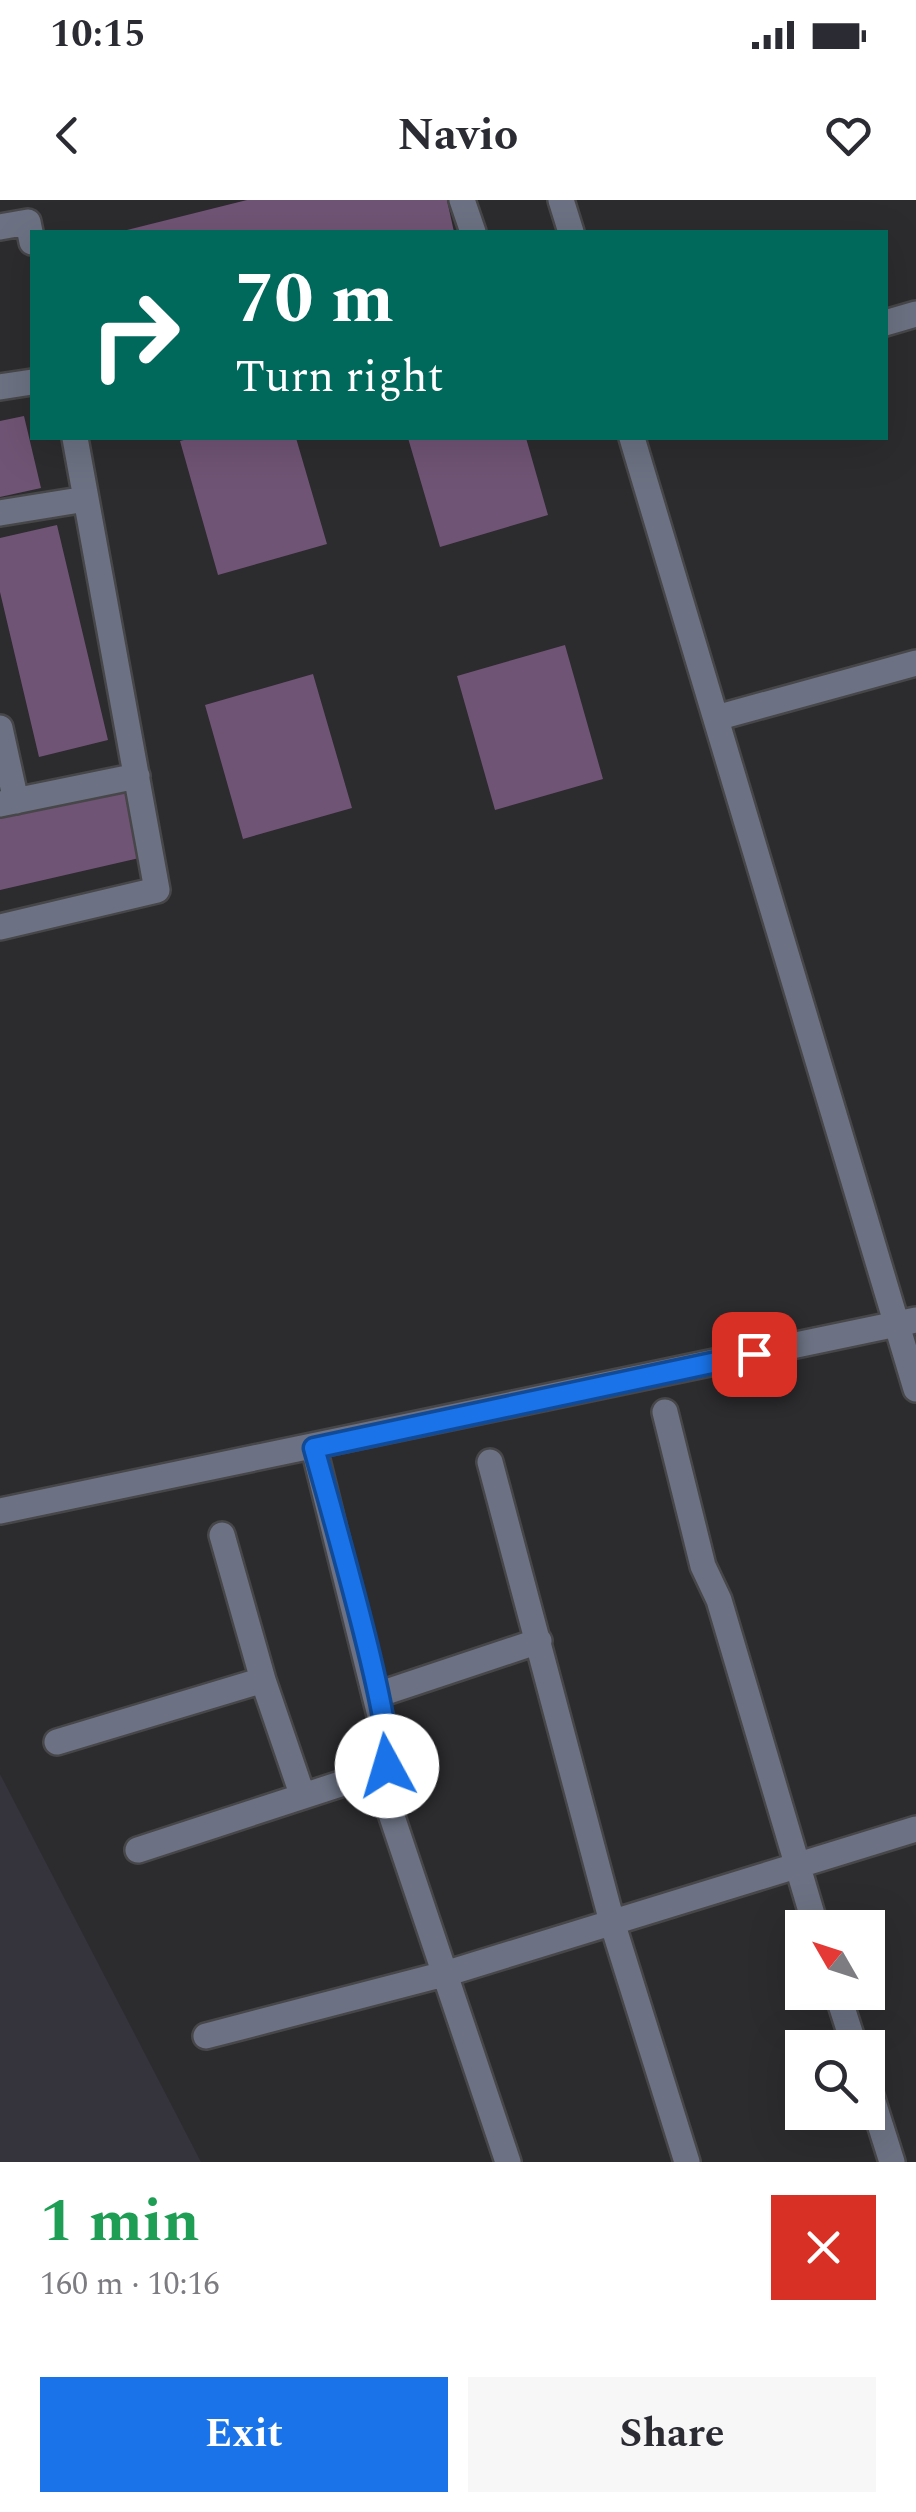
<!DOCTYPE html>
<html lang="en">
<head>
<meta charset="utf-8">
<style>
	:root { --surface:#fff; --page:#f7f7f7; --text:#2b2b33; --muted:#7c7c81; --accent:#1a73e8 }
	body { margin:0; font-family:Spectral,serif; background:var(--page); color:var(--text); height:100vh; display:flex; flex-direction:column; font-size:38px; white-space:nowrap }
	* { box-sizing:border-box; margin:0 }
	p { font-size:32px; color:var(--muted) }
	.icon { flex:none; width:55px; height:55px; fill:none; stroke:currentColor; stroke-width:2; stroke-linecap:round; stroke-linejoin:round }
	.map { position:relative; height:1962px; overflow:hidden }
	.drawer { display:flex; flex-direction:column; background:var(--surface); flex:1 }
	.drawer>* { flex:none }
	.banner { position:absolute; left:30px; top:30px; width:858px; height:210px; border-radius:0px; box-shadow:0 10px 40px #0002; background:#00695c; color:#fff; overflow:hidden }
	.needle { width:65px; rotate:309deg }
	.controls { position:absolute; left:785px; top:1710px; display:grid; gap:20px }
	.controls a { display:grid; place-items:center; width:100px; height:100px; border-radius:0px; background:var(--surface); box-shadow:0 10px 40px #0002; font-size:50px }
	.pin { position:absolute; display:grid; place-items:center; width:85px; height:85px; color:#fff; margin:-42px; border-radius:20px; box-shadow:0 5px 15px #0006 }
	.me { position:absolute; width:110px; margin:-55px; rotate:354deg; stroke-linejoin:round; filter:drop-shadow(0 0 8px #0008) }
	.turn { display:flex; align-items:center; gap:35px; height:210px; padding:0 40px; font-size:45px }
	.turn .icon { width:130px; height:130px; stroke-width:2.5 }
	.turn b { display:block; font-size:70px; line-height:85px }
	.round { display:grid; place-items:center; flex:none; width:105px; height:105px; border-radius:0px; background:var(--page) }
	.head { display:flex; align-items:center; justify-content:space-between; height:170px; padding:0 40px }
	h1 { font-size:60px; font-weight:700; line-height:75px; color:#1e9e55 }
	.cta { display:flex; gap:20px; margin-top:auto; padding:20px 40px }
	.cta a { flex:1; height:115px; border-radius:0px; background:var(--accent); color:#fff; font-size:40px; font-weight:700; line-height:115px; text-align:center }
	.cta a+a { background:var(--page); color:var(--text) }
	.status { display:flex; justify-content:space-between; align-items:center; height:70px; padding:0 50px; background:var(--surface); direction:ltr }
	.status svg { height:28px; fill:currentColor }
	header { display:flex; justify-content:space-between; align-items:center; height:130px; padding:0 40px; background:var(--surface); font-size:45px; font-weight:700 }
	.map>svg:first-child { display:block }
	.built { fill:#35333b }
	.building { fill:#705475 }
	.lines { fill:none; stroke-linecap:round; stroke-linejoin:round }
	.minor-casing { stroke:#474649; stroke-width:30 }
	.minor { stroke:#6c7283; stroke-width:25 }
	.route-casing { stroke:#114b97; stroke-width:25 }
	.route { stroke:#1a73e8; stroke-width:18 }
</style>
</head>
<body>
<div class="status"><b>10:15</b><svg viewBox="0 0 49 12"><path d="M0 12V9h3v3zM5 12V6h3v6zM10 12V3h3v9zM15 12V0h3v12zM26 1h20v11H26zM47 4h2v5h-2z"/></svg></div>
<header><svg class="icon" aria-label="back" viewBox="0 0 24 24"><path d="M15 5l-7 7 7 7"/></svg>Navio<svg class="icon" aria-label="heart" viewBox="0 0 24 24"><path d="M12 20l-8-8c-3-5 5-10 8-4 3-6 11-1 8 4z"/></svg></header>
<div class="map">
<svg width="916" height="1962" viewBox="0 0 916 1962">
	<rect width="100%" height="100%" fill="#2c2b2e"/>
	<path class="built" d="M0,1574L201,1962H0Z"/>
	<path class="building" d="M247,0H447L454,32H119Z
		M24,216L41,288L0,297V221Z
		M192,238H296L327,344L218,375L180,241Z
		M408,238H526L548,315L440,347Z
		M57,325L108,540L39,557L0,392V338Z
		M565,445L603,579L495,610L457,476Z
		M313,474L352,608L243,639L205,505Z
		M132,587L148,656L0,690V618Z"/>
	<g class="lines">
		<g class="minor-casing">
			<path id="minor" d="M462,0L473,32
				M561,0L571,32
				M0,27L28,22L32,42
				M885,123L916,114
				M0,187L32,182
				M632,238L916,1189
				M0,313L86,299
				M716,518L916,463
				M0,528L16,601
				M0,604L137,576
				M0,727L157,690L75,238
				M665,1212L703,1366L719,1400L816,1728
				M314,1248L390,1556L387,1566L377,1572L508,1962
				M490,1262L612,1722L687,1962
				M0,1311L916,1120
				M222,1335L263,1480
				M377,1495L539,1441
				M57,1542L263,1480L302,1594
				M138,1650L377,1572
				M837,1792L855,1848
				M206,1836L448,1773L916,1629
				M868,1886L892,1962"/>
		</g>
		<use href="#minor" class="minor"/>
	</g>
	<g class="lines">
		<g class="route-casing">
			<path id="route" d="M387,1566C396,1530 328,1300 314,1248L754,1154"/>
		</g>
		<use href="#route" class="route"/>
	</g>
</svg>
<div class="controls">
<a><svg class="needle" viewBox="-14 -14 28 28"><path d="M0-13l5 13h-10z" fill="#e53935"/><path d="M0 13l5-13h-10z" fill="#7c7c81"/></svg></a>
<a><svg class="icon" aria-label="search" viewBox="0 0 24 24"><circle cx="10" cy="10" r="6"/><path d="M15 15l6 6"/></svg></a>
</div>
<div class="pin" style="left:754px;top:1154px;background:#d93025"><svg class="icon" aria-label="arrive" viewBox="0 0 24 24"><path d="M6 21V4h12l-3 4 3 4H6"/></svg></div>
<svg class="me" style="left:387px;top:1566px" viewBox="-20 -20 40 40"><circle r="19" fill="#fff"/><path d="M0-13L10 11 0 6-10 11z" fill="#1a73e8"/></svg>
<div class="banner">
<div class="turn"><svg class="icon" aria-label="right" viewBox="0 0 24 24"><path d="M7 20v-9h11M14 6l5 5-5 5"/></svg><div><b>70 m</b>Turn right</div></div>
</div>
</div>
<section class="drawer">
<div class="head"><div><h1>1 min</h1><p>160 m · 10:16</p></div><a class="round" style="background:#d93025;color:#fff"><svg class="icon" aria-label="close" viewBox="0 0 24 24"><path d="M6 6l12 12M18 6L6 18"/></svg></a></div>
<div class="cta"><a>Exit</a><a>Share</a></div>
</section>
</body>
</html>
